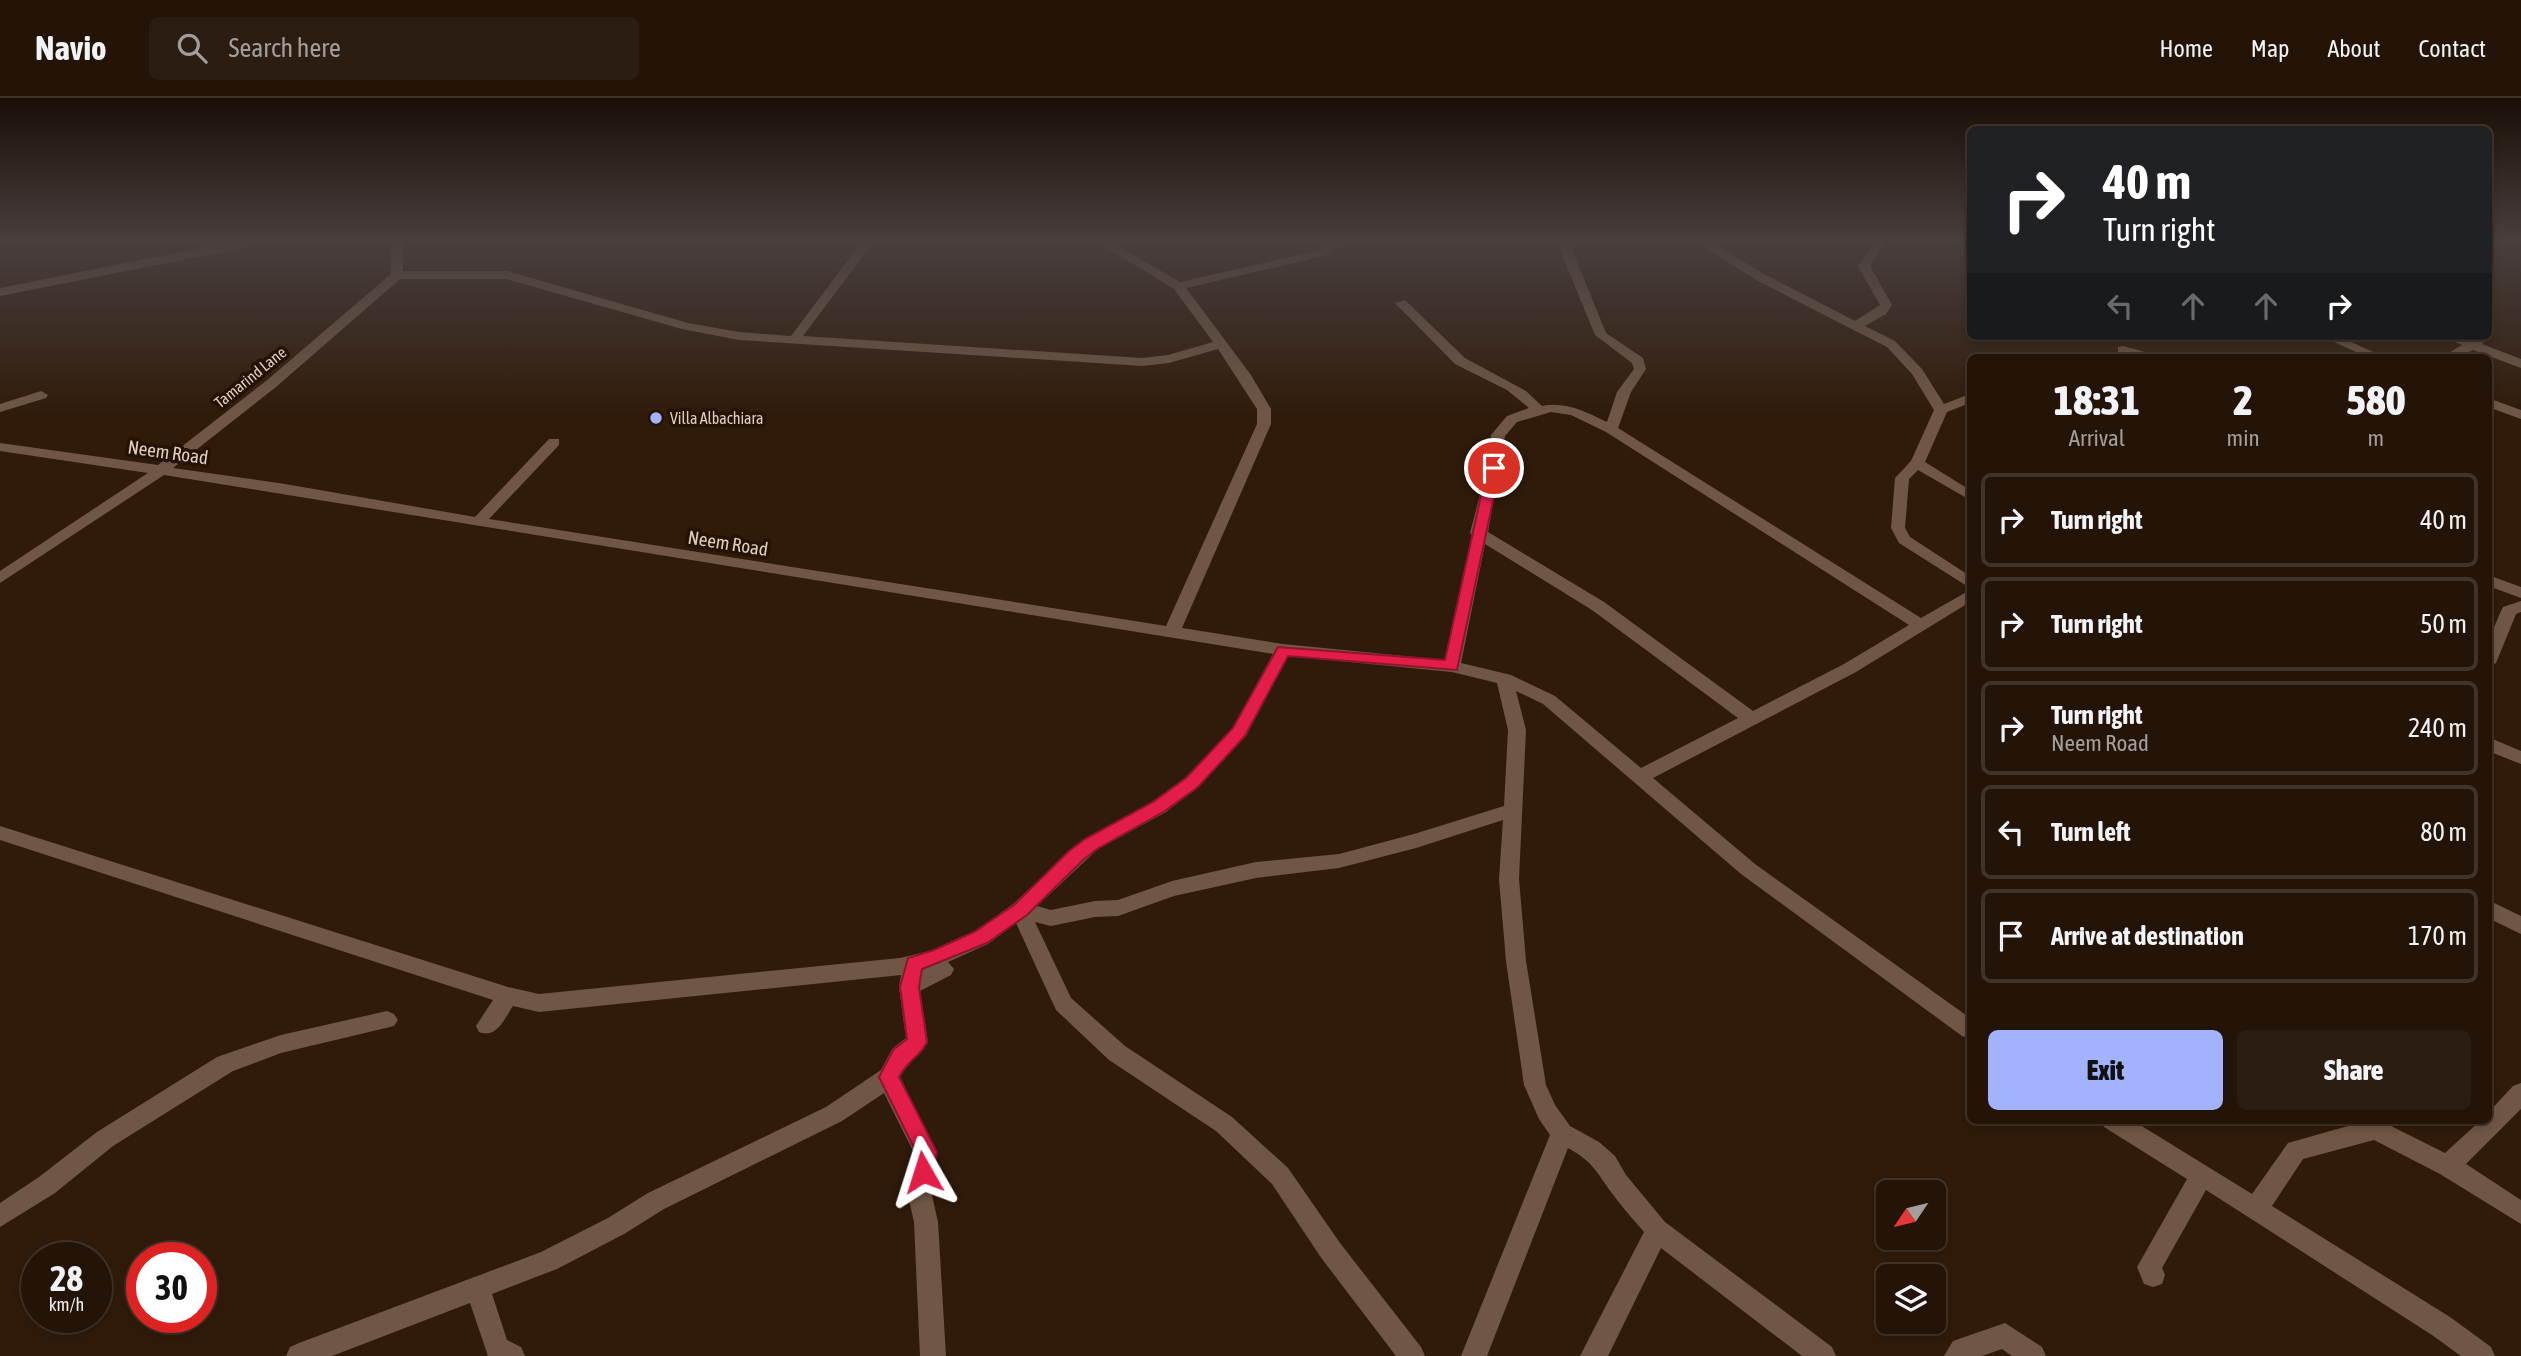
<!DOCTYPE html>
<html lang="en">
<head>
<meta charset="utf-8">
<style>
	:root { --surface:#241408; --page:#2c1d12; --text:#f1f3f6; --muted:#a39e9c; --line:#413329; --accent:#a2b2fd }
	body { margin:0; font-family:"Asap Condensed",sans-serif; background:var(--page); color:var(--text); height:100vh; display:flex; flex-direction:column; font-size:26px; white-space:nowrap }
	* { box-sizing:border-box; margin:0 }
	p { font-size:23px; color:var(--muted) }
	.icon { flex:none; width:38px; height:38px; fill:none; stroke:currentColor; stroke-width:2; stroke-linecap:round; stroke-linejoin:round }
	.map { position:relative; flex:1; overflow:hidden }
	.details { position:absolute; left:1967px; top:256px; width:525px; height:770px; display:flex; flex-direction:column; background:var(--surface); border-radius:10px; box-shadow:0 4px 10px #0003,0 0 0 2px var(--line) }
	.details>* { flex:none }
	.guide { position:absolute; left:1967px; top:28px; width:525px; height:214px; border-radius:10px; box-shadow:0 4px 10px #0003,0 0 0 2px var(--line); background:#202124; color:#fff; overflow:hidden }
	.needle { width:46px; rotate:235deg }
	.controls { position:absolute; left:1876px; top:1082px; display:grid; gap:14px }
	.controls a { display:grid; place-items:center; width:70px; height:70px; border-radius:10px; background:var(--surface); box-shadow:0 4px 10px #0003,0 0 0 2px var(--line); font-size:35px }
	.speed { position:absolute; left:21px; top:1144px; display:flex; gap:14px; font-size:35px; font-weight:700; text-align:center }
	.speed>* { display:grid; place-content:center; width:91px; height:91px; border-radius:50%; background:var(--surface); box-shadow:0 4px 10px #0003,0 0 0 2px var(--line); line-height:1 }
	.speed small { font-size:18px; font-weight:400 }
	.speed .limit { border:10px solid #d22; background:#fff; color:#111 }
	.pin { position:absolute; display:grid; place-items:center; width:60px; height:60px; color:#fff; margin:-30px; border:4px solid #fff; border-radius:50%; box-shadow:0 2px 7px #0007 }
	.me { position:absolute; width:77px; margin:-38px; rotate:354deg; stroke-linejoin:round; filter:drop-shadow(0 0 5px #0008) }
	.turn { display:flex; align-items:center; gap:24px; height:147px; padding:0 21px; font-size:32px }
	.turn .icon { width:91px; height:91px; stroke-width:2.5 }
	.turn b { display:block; font-size:49px; line-height:60px }
	.lanes { display:flex; align-items:center; height:66px; padding:0 21px; background:#0003; justify-content:center; gap:35px; direction:ltr }
	.lanes .off { opacity:.35 }
	.eta { display:flex; justify-content:space-evenly; align-items:center; height:119px; text-align:center }
	.eta b { font-size:42px; font-weight:800; line-height:49px }
	.button { display:flex; gap:14px; margin-top:auto; padding:14px 21px }
	.button a { flex:1; height:80px; border-radius:10px; background:var(--accent); color:#111; font-size:28px; font-weight:800; line-height:80px; text-align:center }
	.button a+a { background:var(--page); color:var(--text) }
	ul { padding:0; list-style:none }
	li { display:flex; align-items:center; gap:21px; height:94px; margin:0 14px 10px; padding:0 7px; border:4px solid var(--line); border-radius:10px }
	li div { flex:1 }
	li b { display:block; font-size:26px }
	li em { font-style:normal }
	header { display:flex; align-items:center; gap:42px; box-sizing:border-box; height:98px; padding:0 35px; background:var(--surface); border-bottom:2px solid var(--line) }
	header strong { font-size:33px }
	nav { display:flex; gap:38px; margin-inline-start:auto; font-size:24px }
	.search { width:490px; height:63px; background:var(--page); display:flex; align-items:center; gap:18px; box-sizing:border-box; padding:0 24px; border-radius:10px; color:var(--muted); font-size:26px }
	.map>svg:first-child { display:block }
	.lines { fill:none; stroke-linecap:round; stroke-linejoin:round }
	.street { fill:#705745; fill-rule:evenodd }
	.secondary { fill:#705745; fill-rule:evenodd }
	.route { fill:#e11d48; stroke:#92132f; stroke-width:2 }
	.poi-dot { fill:#a2b2fd; stroke:#261203; stroke-width:2.5 }
	.labels { text-anchor:middle; stroke-width:7; stroke-linejoin:round; paint-order:stroke }
	.far-street-label { font-size:16px; fill:#ddcec4; stroke:#261203 }
	.far-poi-label { font-size:16px; fill:#ddcec4; stroke:#261203; text-anchor:start }
	.street-label { font-size:19px; fill:#ddcec4; stroke:#261203 }
</style>
</head>
<body>
<header>
<strong>Navio</strong>
<div class="search"><svg class="icon" aria-label="search" viewBox="0 0 24 24"><circle cx="10" cy="10" r="6"/><path d="M15 15l6 6"/></svg>Search here</div>
<nav><a>Home</a><a>Map</a><a>About</a><a>Contact</a></nav>
</header>
<div class="map">
<svg width="2521" height="1258" viewBox="0 0 2521 1258">
	<rect width="100%" height="100%" fill="#301b0a"/>
	<g class="lines">
		<path class="street" d="M391,142H403V173H507L688,225L739,234L791,238L863,142H875L803,238L1142,260L1168,257L1213,244L1174,191L1094,142H1108L1180,184L1316,153L1335,142H1349L1324,158L1186,190L1251,277L1271,311V326L1182,530L1283,546L1445,562L1472,437L1470,435L1487,370L1491,337L1507,318L1529,310L1507,292L1455,266L1395,205L1405,202L1465,260L1526,293L1542,308C1566,303 1586,314 1607,324L1617,294L1634,271L1632,265L1595,237L1556,142H1568L1606,235L1643,260L1646,271L1631,294L1618,330L1921,520L1970,492V504L1856,574L1653,680L1755,766L1970,920V941L1962,938L1741,776L1543,606L1516,593L1526,632L1519,781L1526,863L1546,987L1555,1007L1570,1028L1599,1044L1615,1058L1626,1077L1665,1124L1832,1249L1836,1258H1802L1661,1150L1608,1258H1580L1644,1134C1633,1121 1621,1108 1611,1094C1595,1072 1593,1064 1568,1050L1487,1258H1461L1550,1037L1539,1021L1524,987L1506,863L1499,781L1503,722L1416,750L1339,770L1256,780L1174,798L1118,818L1095,819L1051,828L1035,824L1071,900L1125,948L1232,1019L1288,1070L1340,1145L1421,1249L1425,1258H1396L1322,1161L1272,1086L1216,1033L1109,962L1056,912L1016,825L988,846L948,864L954,871L951,877L920,893L928,944C921,957 908,964 900,979L937,1054L931,1093L938,1124L946,1258H920L914,1124L907,1093L914,1055L884,995L842,1023L664,1111L624,1136L557,1171L492,1196L507,1242L521,1249L525,1258H488L470,1205L332,1258H286L290,1249L299,1245L541,1154L608,1120L648,1095L826,1009L881,972L892,951L906,940L899,889L901,877L539,914L513,908C504,921 497,941 479,934L476,928L493,902L0,742V728L508,889L539,896L900,860L934,852L974,834L1013,806L1084,741L1152,704L1186,679L1233,630L1273,556L164,377L0,485V473L148,375L0,353V345L158,367L266,283L391,176ZM400,181H506L682,231L739,242L1142,268L1169,265L1218,251L1257,311V326L1166,528L489,421L559,347V341H549L475,419L285,386L173,370L276,289ZM1551,314L1571,317L1606,334L1909,527L1844,566L1753,613L1604,504L1488,434L1505,338L1517,324ZM1485,446L1592,512L1738,620L1641,670L1555,598L1511,577L1461,565ZM1288,558L1452,574L1497,585L1508,632L1504,708L1414,736L1339,756L1256,764L1172,783L1118,802L1095,803L1051,812L1037,808L1098,751L1166,714L1198,689L1246,638Z
			M1693,142H1707L1766,177L1855,223L1880,207L1858,168L1874,146L1868,142H1884V147L1870,168L1892,207L1886,216L1865,228L1895,243L1922,271L1944,306L1970,296V305L1947,314L1925,364L1970,392V402L1918,372L1909,381L1905,430L1910,439L1970,478V490L1899,445L1891,430L1895,380L1911,363L1934,312L1912,276L1887,249L1758,183Z
			M2488,235L2491,238L2482,246L2521,261V270L2473,252L2458,259H2442L2462,247L2444,238H2461L2472,242L2477,238H2488Z
			M2321,238H2338L2384,259H2367Z
			M2123,248L2152,256L2153,259H2133L2118,255V249Z
			M41,293L48,297L46,300L0,314V306Z
			M2488,300L2521,312V321L2488,309Z
			M2488,477L2521,489V500L2488,488Z
			M2521,503V514L2516,516L2496,565L2488,570V543L2501,513L2503,509Z
			M2488,639L2521,653V666L2488,653Z
			M2488,802L2521,818V836L2488,820Z
			M387,913L394,916L398,922L394,928L281,955L233,973L113,1048L55,1095L0,1129V1105L39,1079L97,1034L217,959L281,937Z
			M2521,985V1011L2466,1066L2521,1102V1126L2440,1076L2374,1042L2303,1061L2272,1108L2450,1219L2491,1249L2495,1258H2461L2432,1237L2206,1092L2162,1170L2165,1177L2162,1186L2153,1189L2144,1186L2137,1169L2187,1081L2104,1029L2101,1022H2132L2252,1096L2288,1045L2348,1028L2345,1022H2379L2445,1055L2481,1022H2488V1015L2513,988Z
			M2005,1225L2042,1249L2046,1258H2012L2002,1251L1982,1258H1944L1953,1243Z"/>
		<path class="secondary" d="M241,142H270L263,146L0,198V190Z"/>
	</g>
	<linearGradient id="sky" x2="0" y2="1"><stop stop-color="#1a0f06"/><stop offset="0.45" stop-color="#483f3e"/><stop offset="1" stop-color="#483f3e" stop-opacity="0"/></linearGradient>
	<rect width="2521" height="318" fill="url(#sky)"/>
	<path class="route" d="M1494,366L1500,370L1457,572L1288,558L1245,638L1198,689L1165,713L1097,751L1082,763L1027,817L987,845L922,871L919,889L927,944C921,958 908,962 899,979L937,1054L930,1081L923,1083L915,1081L912,1074L916,1054L879,979L893,952L907,941L900,889L908,860L934,852L974,834L1014,807L1069,753L1085,741L1153,704L1186,680L1233,630L1278,549L1445,562L1487,370Z"/>
	<circle class="poi-dot" cx="656" cy="320" r="7"/>
	<g class="labels">
		<g class="far-street-label">
			<text transform="translate(250 279) rotate(-39)" y="6">Tamarind Lane</text>
		</g>
		<g class="far-poi-label">
			<text x="670" y="326">Villa Albachiara</text>
		</g>
		<g class="street-label">
			<text transform="translate(168 354) rotate(8)" y="7">Neem Road</text>
			<text transform="translate(728 445) rotate(9)" y="7">Neem Road</text>
		</g>
	</g>
</svg>
<div class="controls">
<a><svg class="needle" viewBox="-14 -14 28 28"><path d="M0-13l5 13h-10z" fill="#e53935"/><path d="M0 13l5-13h-10z" fill="#a39e9c"/></svg></a>
<a><svg class="icon" aria-label="layers" viewBox="0 0 24 24"><path d="M12 4l9 5-9 5-9-5zM3 14l9 5 9-5"/></svg></a>
</div>
<div class="speed"><div>28<small>km/h</small></div><div class="limit">30</div></div>
<div class="pin" style="left:1494px;top:370px;background:#d93025"><svg class="icon" aria-label="arrive" viewBox="0 0 24 24"><path d="M6 21V4h12l-3 4 3 4H6"/></svg></div>
<svg class="me" style="left:923px;top:1074px" viewBox="-20 -20 40 40"><path d="M0-17L14 15 0 8-14 15z" fill="#e11d48" stroke="#fff" stroke-width="4"/></svg>
<div class="guide">
<div class="turn"><svg class="icon" aria-label="right" viewBox="0 0 24 24"><path d="M7 20v-9h11M14 6l5 5-5 5"/></svg><div><b>40 m</b>Turn right</div></div>
<div class="lanes"><svg class="icon off" aria-label="left" viewBox="0 0 24 24"><path d="M17 20v-9H6M10 6l-5 5 5 5"/></svg><svg class="icon off" aria-label="ahead" viewBox="0 0 24 24"><path d="M12 20V5M6 11l6-6 6 6"/></svg><svg class="icon off" aria-label="ahead" viewBox="0 0 24 24"><path d="M12 20V5M6 11l6-6 6 6"/></svg><svg class="icon" aria-label="right" viewBox="0 0 24 24"><path d="M7 20v-9h11M14 6l5 5-5 5"/></svg></div>
</div>
<section class="details">
<div class="eta">
<div><b>18:31</b><p>Arrival</p></div>
<div><b>2</b><p>min</p></div>
<div><b>580</b><p>m</p></div>
</div>
<ul>
<li><svg class="icon" aria-label="right" viewBox="0 0 24 24"><path d="M7 20v-9h11M14 6l5 5-5 5"/></svg><div><b>Turn right</b></div><em>40 m</em></li>
<li><svg class="icon" aria-label="right" viewBox="0 0 24 24"><path d="M7 20v-9h11M14 6l5 5-5 5"/></svg><div><b>Turn right</b></div><em>50 m</em></li>
<li><svg class="icon" aria-label="right" viewBox="0 0 24 24"><path d="M7 20v-9h11M14 6l5 5-5 5"/></svg><div><b>Turn right</b><p>Neem Road</p></div><em>240 m</em></li>
<li><svg class="icon" aria-label="left" viewBox="0 0 24 24"><path d="M17 20v-9H6M10 6l-5 5 5 5"/></svg><div><b>Turn left</b></div><em>80 m</em></li>
<li><svg class="icon" aria-label="arrive" viewBox="0 0 24 24"><path d="M6 21V4h12l-3 4 3 4H6"/></svg><div><b>Arrive at destination</b></div><em>170 m</em></li>
</ul>
<div class="button"><a>Exit</a><a>Share</a></div>
</section>
</div>
</body>
</html>
